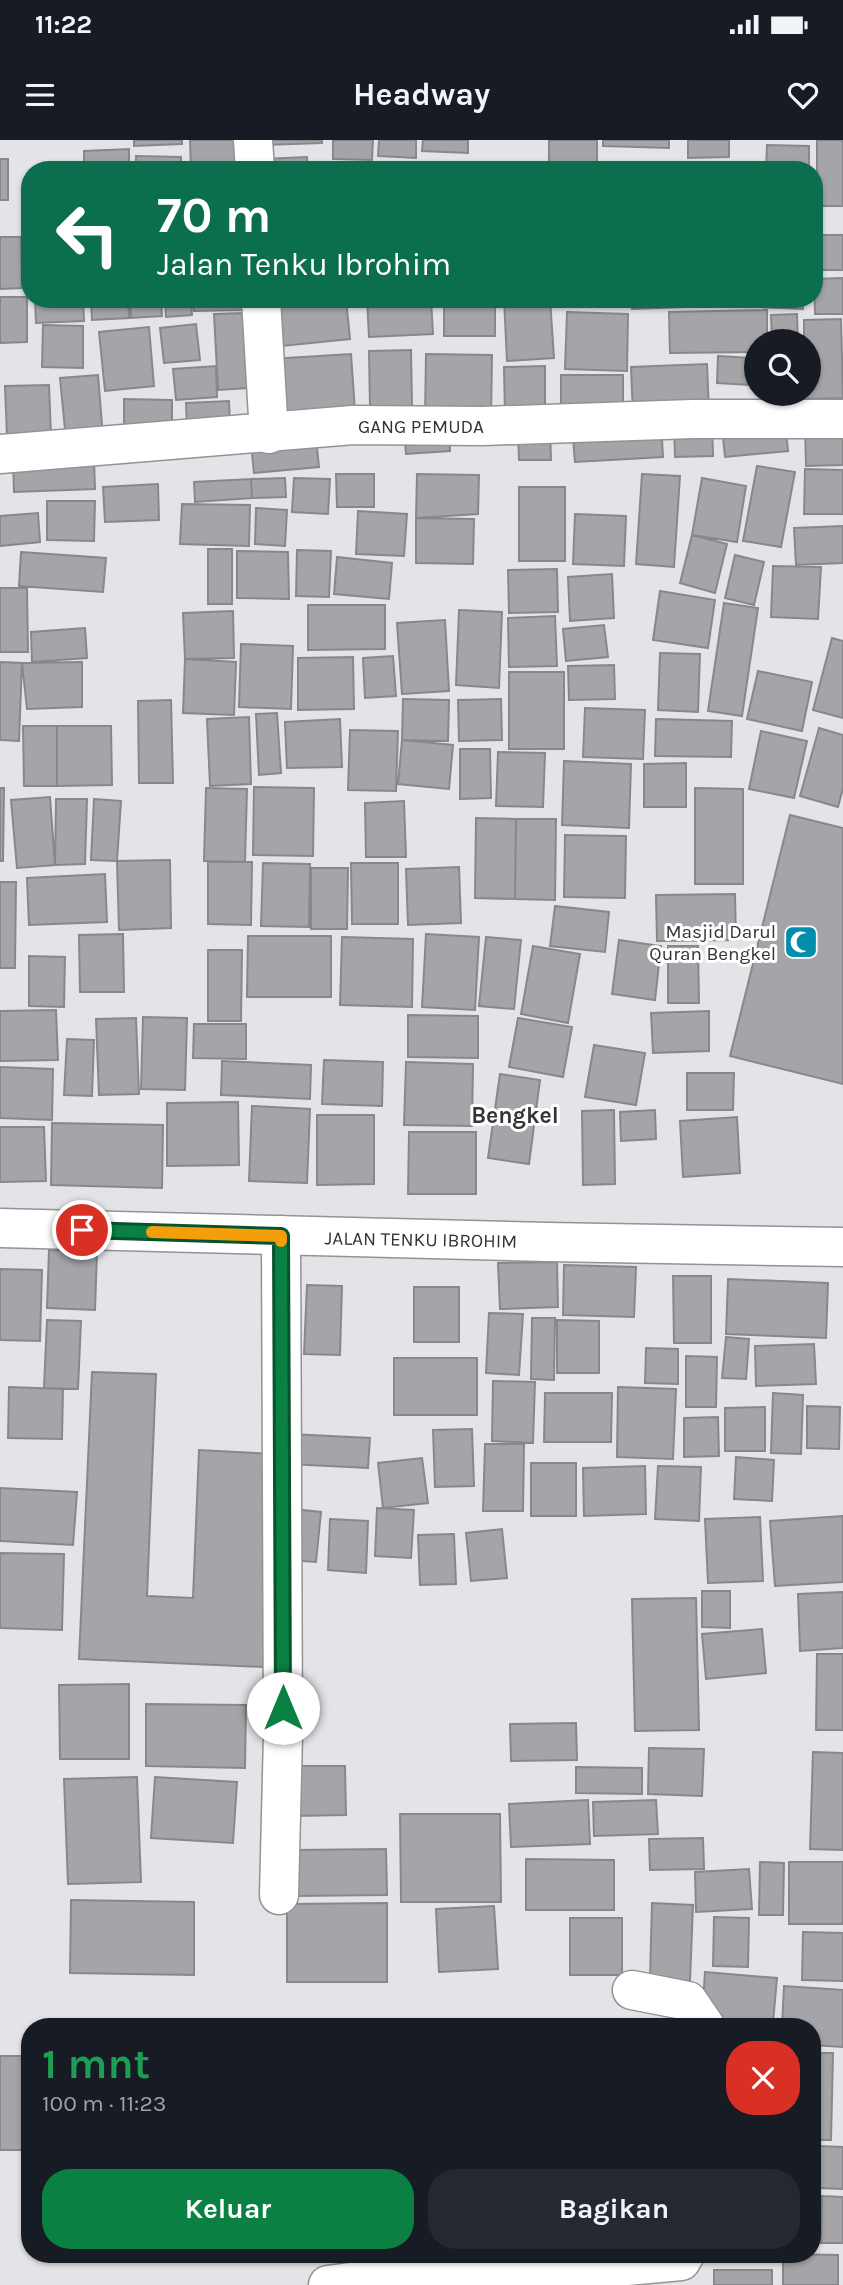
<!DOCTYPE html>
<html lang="id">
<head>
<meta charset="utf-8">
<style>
	:root { --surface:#171b24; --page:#242831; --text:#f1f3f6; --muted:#9ea1a6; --accent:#0b8043 }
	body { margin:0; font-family:Karla,sans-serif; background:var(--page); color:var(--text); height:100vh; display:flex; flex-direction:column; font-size:26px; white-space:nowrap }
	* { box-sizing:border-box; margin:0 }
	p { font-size:23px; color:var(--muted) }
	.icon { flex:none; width:38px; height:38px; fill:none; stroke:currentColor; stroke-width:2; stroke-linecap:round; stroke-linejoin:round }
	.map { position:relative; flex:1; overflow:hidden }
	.sheet { position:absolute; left:21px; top:1878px; width:800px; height:245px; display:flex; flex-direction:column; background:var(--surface); border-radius:28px; box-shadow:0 2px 5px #0004 }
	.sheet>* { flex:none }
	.banner { position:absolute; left:21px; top:21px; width:802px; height:147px; border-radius:28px; box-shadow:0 2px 5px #0004; background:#0b6e4f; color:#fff; overflow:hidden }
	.fabs { position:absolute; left:744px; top:189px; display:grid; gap:14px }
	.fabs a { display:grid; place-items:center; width:77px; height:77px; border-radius:50%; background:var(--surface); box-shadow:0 2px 5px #0004; font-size:35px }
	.pin { position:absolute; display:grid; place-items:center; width:60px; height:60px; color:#fff; margin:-30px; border:4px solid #fff; border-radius:50%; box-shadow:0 2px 7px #0007 }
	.me { position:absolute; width:77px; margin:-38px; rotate:0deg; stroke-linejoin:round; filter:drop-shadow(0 0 5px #0008) }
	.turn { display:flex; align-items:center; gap:24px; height:147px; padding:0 21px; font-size:32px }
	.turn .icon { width:91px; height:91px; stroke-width:2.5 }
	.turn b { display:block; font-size:49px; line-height:60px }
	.round { display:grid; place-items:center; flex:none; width:74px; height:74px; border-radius:28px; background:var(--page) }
	.headline { display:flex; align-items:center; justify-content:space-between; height:119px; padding:0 21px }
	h1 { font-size:42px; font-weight:700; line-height:52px; color:#1e9e55 }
	.cta { display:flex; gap:14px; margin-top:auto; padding:14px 21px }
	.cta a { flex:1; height:80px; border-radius:28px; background:var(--accent); color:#fff; font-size:28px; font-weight:700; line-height:80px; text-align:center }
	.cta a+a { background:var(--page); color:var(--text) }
	.status { display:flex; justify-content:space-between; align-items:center; height:49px; padding:0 35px; background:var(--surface); direction:ltr }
	.status svg { height:19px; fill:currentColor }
	header { display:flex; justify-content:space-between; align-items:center; height:91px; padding:0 21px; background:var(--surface); font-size:32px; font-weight:700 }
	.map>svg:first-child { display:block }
	.building { fill:#a5a4a8; stroke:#88888b; stroke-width:2 }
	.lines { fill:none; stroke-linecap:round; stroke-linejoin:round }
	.street-casing { stroke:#939296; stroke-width:41 }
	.primary-casing { stroke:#939296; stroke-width:41 }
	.street { stroke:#fff; stroke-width:38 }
	.primary { stroke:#fff; stroke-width:38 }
	.route-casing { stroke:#07532c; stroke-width:18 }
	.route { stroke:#0b8043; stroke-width:12 }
	.slow { stroke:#f59e0b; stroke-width:12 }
	.labels { text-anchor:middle; stroke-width:6; stroke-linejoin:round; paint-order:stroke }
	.street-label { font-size:19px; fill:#343435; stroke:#fff }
	.poi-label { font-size:19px; fill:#343435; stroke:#fff; text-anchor:end }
	.quarter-label { font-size:23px; font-weight:bold; fill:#343435; stroke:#fff }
</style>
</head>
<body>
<div class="status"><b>11:22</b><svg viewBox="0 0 49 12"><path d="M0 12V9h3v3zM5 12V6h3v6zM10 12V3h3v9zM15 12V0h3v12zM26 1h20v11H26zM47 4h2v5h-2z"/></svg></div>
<header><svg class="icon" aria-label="menu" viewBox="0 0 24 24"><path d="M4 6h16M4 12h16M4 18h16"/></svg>Headway<svg class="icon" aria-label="heart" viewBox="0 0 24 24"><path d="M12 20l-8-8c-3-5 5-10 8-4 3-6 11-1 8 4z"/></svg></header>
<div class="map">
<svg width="843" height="2145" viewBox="0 0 843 2145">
	<rect width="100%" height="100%" fill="#e4e4e8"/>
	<path class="building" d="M134,0H182V4L134,6Z
		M190,0H235L236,30H191Z
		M264,0H322V3L264,5Z
		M333,0H373L372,20L333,19Z
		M379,0H416V18L378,16Z
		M423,0H468V13L422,11Z
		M549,0H597V30H549Z
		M603,0H669V8L603,6Z
		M688,0H729V17L688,18Z
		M817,0H843V66H817Z
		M767,5L809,6V30H766Z
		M129,9V30H84V11Z
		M136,16L181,17V30H136Z
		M307,17L308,30H265L264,19Z
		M0,19H8V60H0Z
		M538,24L539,30H491L490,28Z
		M815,95H843V130H815Z
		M0,97H21L22,148L0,149Z
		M843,138V174H815L814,139Z
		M0,157H27V202L0,203Z
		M35,159H83L84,181L36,183Z
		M91,159H128L129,178L92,180Z
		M130,159H161L162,176L131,178Z
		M165,159H191L192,175L166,177Z
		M193,159H246V170L194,171Z
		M267,159H346L350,199L272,207Z
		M367,159H431L433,194L369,197Z
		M444,159H495V196H444Z
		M504,159H550L554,218L507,221Z
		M632,159H683L684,167L632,169Z
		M683,159H726V165L684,167Z
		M735,159H803V169L735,166Z
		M767,170V201H756V212L670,213L669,172Z
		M567,172L628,174L627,231L565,229Z
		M244,173L248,248L218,250L214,174Z
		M797,174L798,201H772L771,175Z
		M841,179L843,258L805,259V254H808V201H804V180Z
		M196,184L200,220L164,223L160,188Z
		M43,185L83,186V228L42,227Z
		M149,187L154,246L105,251L99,192Z
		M411,210L412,267H370L369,211Z
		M351,214L355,271L275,276L271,219Z
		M426,214L492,215L491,278L425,277Z
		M718,216L751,218L750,245L717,243Z
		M707,224L709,272L633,275L631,227Z
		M216,226L217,257L176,260L173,229Z
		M545,226V273L505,274L504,227Z
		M98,235L103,297L66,300L60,238Z
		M561,235H623V270L561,269Z
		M49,245L51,295L7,297L5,246Z
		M124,259L172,260V294H124Z
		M229,261L230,287L187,288L186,263Z
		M785,281L788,311L725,317L722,288Z
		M661,282L663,317L575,322L572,287Z
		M843,283V325L806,326L805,284Z
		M712,284L713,316L675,317L674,285Z
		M449,288L450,311L406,314L404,291Z
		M550,288L551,320H519L518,289Z
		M316,298L319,327L254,333L251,304Z
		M94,319L95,349L14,352L13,322Z
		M757,326L795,332L781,407L743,401Z
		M805,329L843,330V374H804Z
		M336,334H374V367H337Z
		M417,334L479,335L478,374L416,378Z
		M642,334L680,336L674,427L636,424Z
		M285,338L286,357L252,358L251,339Z
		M294,338L330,339L328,374L292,372Z
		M702,338L746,346L737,402L692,395Z
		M251,339L252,358L195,362L194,342Z
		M158,344L159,380L105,382L103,347Z
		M519,347H565V421H519Z
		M47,361H95L94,401L47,400Z
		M182,364L250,365L249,406L180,404Z
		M256,368L287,370L285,406L255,404Z
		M358,371L407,374L404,416L356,414Z
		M38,373L40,402L0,406V376Z
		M575,374L626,376L624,426L573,424Z
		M416,378L474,379L473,424L416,423Z
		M843,386V423L796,425L794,388Z
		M692,395L727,404L715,453L680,443Z
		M208,409H232V464H208Z
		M297,410L331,411L329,457L296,456Z
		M237,411L288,412L289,459L237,458Z
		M21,412L106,418L103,452L19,446Z
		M735,415L764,422L754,465L725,458Z
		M337,417L392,423L389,459L334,454Z
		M773,426L821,427L818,479L771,477Z
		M557,429L558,472L509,473L508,430Z
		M612,434L614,478L570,481L568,437Z
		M0,448H27L28,512H0Z
		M660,451L715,460L708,508L653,500Z
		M724,463L758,468L742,576L708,571Z
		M308,465H385V509L308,510Z
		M459,470L502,472L499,548L456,545Z
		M233,471L234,518L185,519L183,473Z
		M555,476L557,526L509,527L508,478Z
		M445,480L449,551L402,554L397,483Z
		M604,485L608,517L566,521L563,489Z
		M85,488L87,518L32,522L31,492Z
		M832,498L843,501V578L813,570Z
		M241,504L293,506L291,569L239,567Z
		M660,513L700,514L698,572L658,570Z
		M393,516L396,556L365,558L363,518Z
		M353,517L354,569L298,570V518Z
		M185,519L236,522L234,575L183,573Z
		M0,522L22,523L19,601L0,600Z
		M82,522V567L27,569L22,523Z
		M614,525L615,559L569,560L568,526Z
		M758,531L812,542L802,591L747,579Z
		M509,532H564V609H509Z
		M403,559L449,560L448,601L402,600Z
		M501,559L502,600L459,601L458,560Z
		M171,560L173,643H139L138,561Z
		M585,568L645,570L643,619L583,617Z
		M277,573L281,633L259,635L256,574Z
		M249,577L251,644L210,646L207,579Z
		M340,579L342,627L287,628L285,582Z
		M656,579L732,581L731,617L655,616Z
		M23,586H57V646H24Z
		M57,586H111L112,645L57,646Z
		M819,588L843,595V648L838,667L800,656Z
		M350,590L398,591L396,651L348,650Z
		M761,591L807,601L794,658L749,649Z
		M402,600L453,605L449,649L398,644Z
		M460,609H490L491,658L460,659Z
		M498,612L545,613L543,667L496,666Z
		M564,621L631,624L629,688L562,685Z
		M686,623V667H644V624Z
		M254,647L314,648L313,716L253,715Z
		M0,648H4L3,721H0Z
		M206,648L247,649L245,722L204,721Z
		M695,648L743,649V744H695Z
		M50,657L55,725L17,728L11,660Z
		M56,659H87L85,724L55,725Z
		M94,659L121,661L117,721L91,720Z
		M404,661L406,717H366L365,663Z
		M790,675L843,688V944L730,916Z
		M476,678L516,679L515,759L475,758Z
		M516,679H556L555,760L515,759Z
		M565,695L626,696L625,758L564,757Z
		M170,720L171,788L119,790L117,721Z
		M208,722H252L251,785L208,784Z
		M263,723L310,724L309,787L261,786Z
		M351,723H398V784H352Z
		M459,727L461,783L408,785L406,729Z
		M311,728H348L347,789H311Z
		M105,734L107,782L29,785L27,738Z
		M0,742H16L15,828H0Z
		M735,754L736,800L657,801L656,755Z
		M555,766L609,772L605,812L550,806Z
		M123,794L124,852H80L79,795Z
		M426,794L479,797L475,870L422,867Z
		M248,796H331V857H247Z
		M342,797L413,799L412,867L340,865Z
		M486,797L521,800L514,869L479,866Z
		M619,800L661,806L655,860L612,854Z
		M533,806L580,814L568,883L521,874Z
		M668,806H698L699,863H668Z
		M208,810H242L241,881H208Z
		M29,816L65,817L64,867L29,866Z
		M56,870L58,920L0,921V871Z
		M709,871V911L653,913L651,873Z
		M408,875L478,876V918L408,917Z
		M143,877L187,878L185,950L141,949Z
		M136,878L139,954L99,955L96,879Z
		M518,878L572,887L563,937L509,927Z
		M194,884H246V919L193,918Z
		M67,899L94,900L92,956L64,955Z
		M594,905L645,913L636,965L585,957Z
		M324,920L383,922L382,966L322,964Z
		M222,921L311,925L310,959L221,955Z
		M406,922L473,924L472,986L404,985Z
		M0,927L53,929L52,980L0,978Z
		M687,933H734L733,970H687Z
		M500,934L540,940L529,1024L488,1018Z
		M238,962L239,1025L167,1026V963Z
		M252,966L310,969L307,1043L249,1041Z
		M614,970L615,1044L583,1045L582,971Z
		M655,970L656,999L621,1001L620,972Z
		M317,975H374V1044L317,1045Z
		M737,977L740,1033L683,1037L680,981Z
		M52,983L163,985L162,1048L51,1045Z
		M0,987H44L46,1041L0,1042Z
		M409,992H476V1054H408Z
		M49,1110L97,1111L95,1170L47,1168Z
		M557,1122L558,1167L500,1169L498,1123Z
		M564,1125L636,1127L634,1177L563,1175Z
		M0,1129L42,1130L40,1201L0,1200Z
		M673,1136H711V1203H674Z
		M728,1139L828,1143L826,1198L726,1194Z
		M307,1145L342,1146L340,1215L304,1214Z
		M414,1147H459V1202H414Z
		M489,1173L523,1174L519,1235L486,1233Z
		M532,1178H555L554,1240L531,1239Z
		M47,1180L81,1181L78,1249L44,1248Z
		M557,1180L599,1181V1233H557Z
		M726,1197L749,1199L746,1239L722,1238Z
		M814,1204L816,1244L756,1246L755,1206Z
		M646,1208L678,1209V1244L645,1243Z
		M686,1216L717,1217L716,1267H686Z
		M394,1218H477V1275H394Z
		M92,1232L156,1234L147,1456L193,1458L199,1310L274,1314L264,1527L79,1519Z
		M493,1241L535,1242L533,1303L492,1301Z
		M9,1247L63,1249L62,1299L8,1298Z
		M618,1247L676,1249L673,1319L617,1317Z
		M545,1253H612L611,1302H544Z
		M773,1253L803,1255L801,1314L771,1313Z
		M807,1266L840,1267L839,1309L807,1308Z
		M765,1267V1311H725V1268Z
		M718,1277L719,1316L684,1317V1278Z
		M472,1289L474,1346L435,1347L433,1290Z
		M290,1294L370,1298L368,1328L288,1324Z
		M485,1304H524L523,1371H483Z
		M736,1317L774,1320L772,1361L734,1359Z
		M422,1318L428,1363L383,1368L378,1323Z
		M531,1323H576V1376H531Z
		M645,1326L646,1374L584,1376L583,1328Z
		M658,1326L701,1327L699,1381L655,1379Z
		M0,1348L77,1352L73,1405L0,1401Z
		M377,1368L414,1370L411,1418L375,1416Z
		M293,1369L321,1372L316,1422L288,1420Z
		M843,1376V1442L775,1446L770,1381Z
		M760,1377L763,1441L708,1443L705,1379Z
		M330,1379L368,1381L366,1433L328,1430Z
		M502,1389L507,1438L471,1441L466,1393Z
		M454,1394L456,1444L420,1445L418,1395Z
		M0,1413L64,1414L62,1490L0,1488Z
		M702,1451H730V1488L702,1487Z
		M843,1452V1508L800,1511L798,1454Z
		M696,1458L699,1590L635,1591L632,1459Z
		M762,1489L766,1533L706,1539L702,1494Z
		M817,1514H843V1590H816Z
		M129,1544V1619H60L59,1545Z
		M146,1564L246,1565L245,1628L146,1626Z
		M576,1583L577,1620L511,1621L510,1584Z
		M649,1608L704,1609L702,1656L648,1654Z
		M813,1612L843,1613V1710L810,1709Z
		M293,1626H345L346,1675L294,1676Z
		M576,1627L642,1628V1654L576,1653Z
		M137,1637L141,1742L68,1744L64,1639Z
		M155,1637L237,1642L233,1703L151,1698Z
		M588,1660L590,1704L511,1707L509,1664Z
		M656,1660L658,1694L594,1696L593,1662Z
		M400,1674H500L501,1762H401Z
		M703,1698L704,1729L650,1730L649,1699Z
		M386,1709L387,1755L295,1756V1710Z
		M526,1719L614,1720V1770H526Z
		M760,1722L784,1723L783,1775H759Z
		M789,1722H843V1784H789Z
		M749,1729L752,1769L696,1772L695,1732Z
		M71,1760L194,1762V1835L70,1833Z
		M387,1763V1842H287V1764Z
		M652,1763L693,1765L690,1841L650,1839Z
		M494,1766L498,1829L439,1832L436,1769Z
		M714,1777L749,1778L748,1827L713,1826Z
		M570,1778H622V1835H570Z
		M803,1792L843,1793V1841L802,1840Z
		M705,1832L777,1838L773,1883L702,1878Z
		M784,1846L843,1850V1907L812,1905V1886H782Z
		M812,1913H833L831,2000H812Z
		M0,1916H30V2010H0Z
		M817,2006L843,2007V2049L817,2048Z
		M812,2056H822L821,2103H812Z
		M822,2056L843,2057V2103H821Z
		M783,2114L838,2115V2145H783Z
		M714,2130H772V2145H714Z"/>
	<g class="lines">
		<g class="street-casing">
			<path id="street" d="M253,0L255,30
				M261,159L269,294
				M0,314L353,285L483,286L693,279H843
				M279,1755L283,1595L281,1095
				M632,1850L688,1861L705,1886
				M328,2145L379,2138L517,2127H617L681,2121L685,2114"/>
		</g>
		<g class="primary-casing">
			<path id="primary" d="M0,1088L547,1102L843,1107"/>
		</g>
		<use href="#street" class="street"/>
		<use href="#primary" class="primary"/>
	</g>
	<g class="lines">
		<g class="route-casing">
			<path id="route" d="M82,1090L281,1096L283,1568"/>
		</g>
		<use href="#route" class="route"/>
		<path class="slow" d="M152,1092L281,1096V1101"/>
	</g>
	<defs>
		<g id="mosque-square" transform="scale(1.75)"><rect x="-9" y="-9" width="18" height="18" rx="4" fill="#018eab" stroke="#fff"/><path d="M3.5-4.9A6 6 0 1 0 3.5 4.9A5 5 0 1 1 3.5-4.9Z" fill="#fff"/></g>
	</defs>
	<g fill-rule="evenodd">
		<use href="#mosque-square" x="801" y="802"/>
	</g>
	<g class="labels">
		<g class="street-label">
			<text x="421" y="293">GANG PEMUDA</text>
			<text transform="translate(421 1099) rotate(1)" y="7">JALAN TENKU IBROHIM</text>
		</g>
		<g class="poi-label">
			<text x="776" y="798">Masjid Darul<tspan x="776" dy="22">Quran Bengkel</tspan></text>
		</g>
		<g class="quarter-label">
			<text x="515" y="983">Bengkel</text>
		</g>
	</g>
</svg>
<div class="fabs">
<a><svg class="icon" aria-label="search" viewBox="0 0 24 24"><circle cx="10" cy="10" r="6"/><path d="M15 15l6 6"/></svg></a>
</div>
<div class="pin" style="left:82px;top:1090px;background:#d93025"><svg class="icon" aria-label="arrive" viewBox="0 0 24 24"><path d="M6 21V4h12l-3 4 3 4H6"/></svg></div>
<svg class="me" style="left:283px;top:1568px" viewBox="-20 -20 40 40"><circle r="19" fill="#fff"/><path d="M0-13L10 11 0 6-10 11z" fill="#0b8043"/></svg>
<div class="banner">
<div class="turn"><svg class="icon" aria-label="left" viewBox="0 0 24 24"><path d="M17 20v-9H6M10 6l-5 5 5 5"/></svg><div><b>70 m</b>Jalan Tenku Ibrohim</div></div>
</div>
<section class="sheet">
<div class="headline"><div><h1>1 mnt</h1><p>100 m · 11:23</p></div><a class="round" style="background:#d93025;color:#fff"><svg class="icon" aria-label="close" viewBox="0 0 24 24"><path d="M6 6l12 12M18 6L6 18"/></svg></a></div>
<div class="cta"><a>Keluar</a><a>Bagikan</a></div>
</section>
</div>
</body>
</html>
